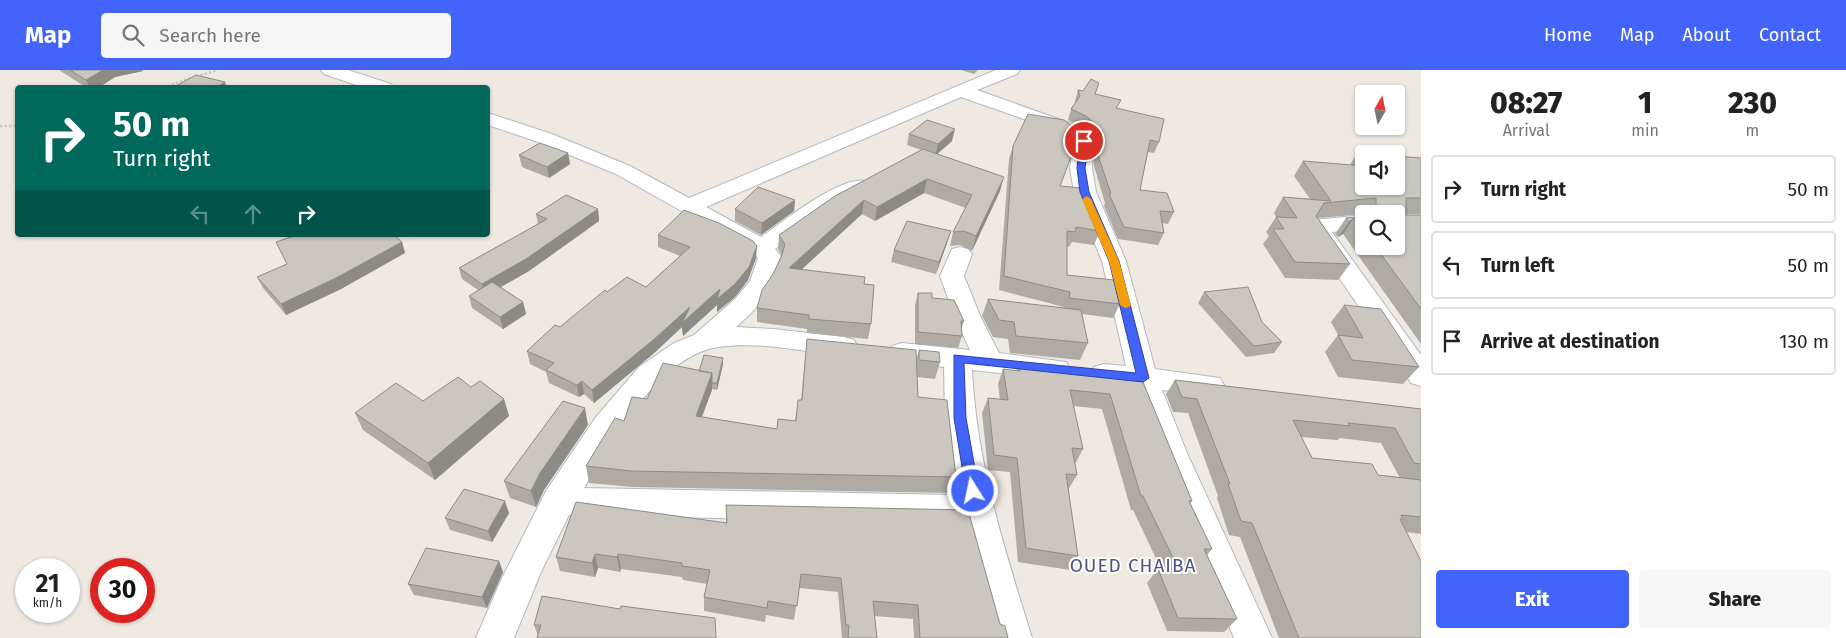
<!DOCTYPE html>
<html lang="en">
<head>
<meta charset="utf-8">
<style>
	:root { --surface:#fff; --page:#f6f6f6; --text:#222; --muted:#767676; --line:#e0e0e0; --accent:#4264fb }
	body { margin:0; font-family:"Fira Sans",sans-serif; background:var(--page); color:var(--text); height:100vh; display:flex; flex-direction:column; font-size:19px; white-space:nowrap }
	* { box-sizing:border-box; margin:0 }
	p { font-size:16px; color:var(--muted) }
	.icon { flex:none; width:28px; height:28px; fill:none; stroke:currentColor; stroke-width:2; stroke-linecap:round; stroke-linejoin:round }
	.map { position:relative; flex:1; overflow:hidden }
	.drawer { display:flex; flex-direction:column; background:var(--surface); width:425px }
	.drawer>* { flex:none }
	.banner { position:absolute; left:15px; top:15px; width:475px; height:152px; border-radius:5px; box-shadow:0 1px 4px #0004; background:#00695c; color:#fff; overflow:hidden }
	.needle { width:32px; rotate:9deg }
	.controls { position:absolute; left:1355px; top:15px; display:grid; gap:10px }
	.controls a { display:grid; place-items:center; width:50px; height:50px; border-radius:5px; background:var(--surface); box-shadow:0 1px 4px #0004; font-size:25px }
	.speed { position:absolute; left:15px; top:488px; display:flex; gap:10px; font-size:25px; font-weight:700; text-align:center }
	.speed>* { display:grid; place-content:center; width:65px; height:65px; border-radius:50%; background:var(--surface); box-shadow:0 1px 4px #0004; line-height:1 }
	.speed small { font-size:12px; font-weight:400 }
	.speed .limit { border:8px solid #d22; background:#fff; color:#111 }
	.pin { position:absolute; display:grid; place-items:center; width:42px; height:42px; color:#fff; margin:-21px; border:2px solid #fff; border-radius:50%; box-shadow:0 1px 5px #0007 }
	.me { position:absolute; width:55px; margin:-28px; rotate:350deg; stroke-linejoin:round; filter:drop-shadow(0 0 4px #0008) }
	.turn { display:flex; align-items:center; gap:18px; height:105px; padding:0 15px; font-size:22px }
	.turn .icon { width:65px; height:65px; stroke-width:2.5 }
	.turn b { display:block; font-size:35px; line-height:42px }
	.lanes { display:flex; align-items:center; height:48px; padding:0 15px; background:#0003; justify-content:center; gap:25px; direction:ltr }
	.lanes .off { opacity:.35 }
	.eta { display:flex; justify-content:space-evenly; align-items:center; height:85px; text-align:center }
	.eta b { font-size:30px; font-weight:800; line-height:35px }
	.cta { display:flex; gap:10px; margin-top:auto; padding:10px 15px }
	.cta a { flex:1; height:58px; border-radius:5px; background:var(--accent); color:#fff; font-size:20px; font-weight:800; line-height:58px; text-align:center }
	.cta a+a { background:var(--page); color:var(--text) }
	ul { padding:0; list-style:none }
	li { display:flex; align-items:center; gap:15px; height:68px; margin:0 10px 8px; padding:0 5px; border:2px solid var(--line); border-radius:5px }
	li div { flex:1 }
	li b { display:block; font-size:19px }
	li em { font-style:normal }
	header { display:flex; align-items:center; gap:30px; box-sizing:border-box; height:70px; padding:0 25px; background:var(--accent); color:#fff }
	header strong { font-size:24px }
	nav { display:flex; gap:28px; margin-inline-start:auto; font-size:18px }
	.search { width:350px; height:45px; background:var(--page); display:flex; align-items:center; gap:12px; box-sizing:border-box; padding:0 18px; border-radius:5px; color:var(--muted); font-size:19px }
	main { display:flex; flex:1; min-height:0 }
	.map>svg:first-child { display:block }
	.lines { fill:none; stroke-linecap:round; stroke-linejoin:round }
	.minor-casing { stroke:#b4b7c1; stroke-width:2 }
	.path { stroke:#c9c9c9; stroke-width:2.5; stroke-dasharray:2.5 2; stroke-linecap:butt }
	.minor { fill:#fff; fill-rule:evenodd }
	.wall { fill:#afaba4; fill-rule:evenodd }
	.shaded-wall { fill:#8e8b86 }
	.building { fill:#cbc7bf; stroke:#8e8b86 }
	.route { fill:#4264fb; stroke:#2b41a3 }
	.slow { fill:#f59e0b }
	.labels { text-anchor:middle; stroke-width:4; stroke-linejoin:round; paint-order:stroke }
	.near-quarter-label { font-size:19px; letter-spacing:1px; fill:#4d5680; stroke:#fff }
</style>
</head>
<body>
<header>
<strong>Map</strong>
<div class="search"><svg class="icon" aria-label="search" viewBox="0 0 24 24"><circle cx="10" cy="10" r="6"/><path d="M15 15l6 6"/></svg>Search here</div>
<nav><a>Home</a><a>Map</a><a>About</a><a>Contact</a></nav>
</header>
<main>
<div class="map">
<svg width="1421" height="568" viewBox="0 0 1421 568">
	<rect width="100%" height="100%" fill="#efe9e1"/>
	<g class="lines">
		<g class="minor-casing">
			<path id="minor" d="M321,0H348L391,14L394,18H365L324,4Z
				M996,0H1020L1017,4L977,20L1078,56L1094,71L1092,98L1096,122L1126,191L1155,299L1220,308L1224,315L1220,322L1210,325L1162,320L1187,383L1272,568H1234L1157,383L1132,317L1094,311L1090,304L1094,297L1104,294L1126,296L1102,191L1074,122L1070,98L1074,73L1064,64L1052,59L961,27L706,137L761,167C783,152 840,105 866,111L869,116L866,121L832,138L775,179L782,188C776,217 758,238 736,257L773,259L844,267L854,270L858,277L854,284L844,287C803,281 759,271 718,277C659,286 612,371 584,418L957,425L945,348L944,297L892,290L888,283L892,276L902,273L970,280L955,248L940,206L952,179L960,177L968,179L972,184L964,206L981,248L999,283L1066,292L1070,299L1066,306L1056,309L972,300C977,396 1004,477 1032,568H994L963,453L569,445L541,502L514,568H476L501,510L546,421L596,347L639,297L674,273L694,265L736,228L750,211L758,188L754,182L616,104L538,72L488,55V43L552,64L630,96L689,128Z
				M1364,145V159L1332,162L1421,285V316L1411,313L1308,162L1314,150Z"/>
		</g>
		<path class="path" d="M196,7L217,0
			M163,18L190,8
			M0,56H18"/>
		<use href="#minor" class="minor"/>
	</g>
	<path class="wall" d="M59,0H142L143,1L115,7L98,18H87Z
		M961,0H978L974,4Z
		M1078,20L1095,24L1118,39L1159,72L1154,83L1148,82L1140,120L1174,142L1168,154L1162,153L1164,163L1158,175L1118,169L1104,136L1105,133L1094,96L1095,70L1082,57L1068,50L1071,39L1075,33V31Z
		M909,64L952,71L937,84L1000,121L972,181L960,175L950,176L953,162L966,138L924,123L875,151L862,144L802,199L864,214L871,254L868,269L807,263V259L757,252V238L782,186L778,179L779,165L921,80L907,75Z
		M1013,76L1060,116L1100,161L1094,175L1072,172L1069,177L1067,176V205L1120,234L1113,248L1082,244L1088,273L1080,290L1010,283L1008,269L993,267L982,246L988,229L1064,238V237L999,220L1009,89Z
		M568,83L570,94L549,108L522,97L519,85Z
		M1357,83L1364,84V116L1421,88V144H1406V145H1421V274L1343,164L1338,167L1335,164L1346,148L1364,146V176H1396V144H1365L1318,148L1350,194L1338,210L1285,208L1263,174L1269,166L1266,162L1276,147L1274,143L1283,127L1310,129L1294,106L1303,91L1350,95Z
		M795,130L794,141L761,165L735,151V139Z
		M598,139L599,151L529,201L501,217L523,232L526,244L503,259L472,238L469,226L478,220L462,209L459,198L538,154L536,144Z
		M658,165L756,188L748,210L735,227L717,242V235L683,266L682,257L653,284L594,333L584,324L579,327L549,313L546,302L530,294L527,281L607,222L646,217L680,186L658,177Z
		M402,172L405,183L341,219L286,245L263,218L257,207Z
		M947,173L936,204L891,192L894,180Z
		M1204,222L1262,252L1282,272L1274,283L1246,287L1198,233Z
		M918,223L932,228L964,251L961,260L962,266L958,278L915,274V235Z
		M1344,235L1419,297L1403,314L1338,307L1325,282L1338,265L1331,252Z
		M807,269L916,290L919,280L940,292L935,309L917,307L918,327L956,407L950,423L633,417L589,413L586,396L624,351L647,329L699,301L723,294L717,320L712,319L702,347L777,359L795,351L798,330H801Z
		M1019,292L1140,305L1192,431L1190,433L1212,479L1207,485L1237,549L1224,562L1167,561L1147,513L1158,499H1161L1133,440H1131L1102,339L1073,336L1083,379L1075,394L1077,405L1068,420L1078,486L1070,500L1018,492L1010,402L988,400L982,343L988,328L1000,330L998,314L1003,299L1016,301Z
		M1175,310L1421,339V464L1406,462L1421,568H1279L1240,467L1229,465L1217,428L1218,426L1188,343L1173,342L1166,324ZM1301,367L1337,370L1340,368L1381,373L1400,408L1378,405L1312,388Z
		M471,317L504,329L509,346L435,410L363,360L355,343L423,331Z
		M588,355L544,420L536,437L510,428L504,411Z
		M726,435L1000,554L1008,568H914L913,549L874,546L877,568H842L838,522L799,518L794,550L766,545L765,552L704,541V527L707,514L683,510L682,507L621,499L620,502L598,498L595,507L560,501L556,487L726,453Z
		M509,443L492,472L450,460L445,448Z
		M499,491L503,502L487,538L414,525L408,514Z
		M534,555L716,568L538,566Z"/>
	<path class="shaded-wall" d="M103,0H142L143,1L115,7L98,18H90L86,10Z
		M225,12L227,18H215Z
		M955,59L952,71L935,86L938,74Z
		M568,83L570,94L549,108L547,97Z
		M1004,107L1000,121L972,181L976,166Z
		M927,109L924,123L875,151L877,137Z
		M795,130L794,141L761,165L762,153Z
		M864,130L862,144L788,212L789,198Z
		M598,139L599,151L529,201L485,226L482,214Z
		M1354,148L1343,164L1338,167L1349,152Z
		M951,161L947,173L936,204L939,192Z
		M402,172L405,183L341,219L286,245L281,234Z
		M757,176L756,188L748,210L735,227L717,242V235L683,266L682,257L653,284L594,333L592,320L690,237Z
		M523,232L526,244L503,259L500,247Z
		M723,288V294L717,320V313Z
		M712,303V320L696,362V346Z
		M582,311L584,324L579,327L577,315Z
		M504,329L509,346L435,410L428,393Z
		M585,338L588,355L544,420L536,437L531,421L540,403Z
		M505,431L509,443L492,472L488,461Z
		M595,484L598,498L595,507L592,493Z
		M618,484L621,499L620,502L617,487Z
		M499,491L503,502L487,538L482,527Z"/>
	<path class="building" d="M70,0H103L86,10Z
		M196,5L225,12L215,18H172Z
		M1091,9L1099,13L1095,24L1121,30L1116,38L1164,49L1159,72L1150,70L1140,120L1167,123L1174,142L1160,141L1164,163L1124,157L1109,124H1111L1098,85L1100,59L1086,46L1071,39L1080,26L1078,20L1083,21Z
		M1028,44L1064,50L1077,60L1074,79L1060,116L1082,118L1100,161L1076,157L1075,162L1067,161V205L1114,210L1120,234L1069,228L1070,222L1004,206L1013,76Z
		M927,50L955,59L938,74L909,64Z
		M540,73L568,83L547,97L519,85Z
		M923,79L1004,107L976,166L964,161L953,162L972,125L927,109L877,137L864,130L789,198L865,207L864,214L874,215L871,254L809,249V245L757,238L762,220L773,204L782,185L785,174L779,165L835,126Z
		M1357,83L1364,84V89Z
		M1396,86L1421,88V128H1406V145H1421V239L1375,176H1396V144H1376V128L1324,133L1316,146L1350,194L1295,192L1273,159H1284L1276,147L1297,148L1283,127L1331,131L1303,91L1364,96V116H1396Z
		M758,117L795,130L762,153L735,139Z
		M566,125L598,139L526,189L482,214L459,198L547,149L536,144Z
		M684,140L719,153L753,171L757,176L749,197L735,214L717,229L720,219L682,253L690,237L652,271L592,320L582,311L577,315L546,300L554,293L527,281L555,255L560,257L605,220L607,222L627,207L646,217L690,177L658,165Z
		M1364,146V162L1354,148L1349,152L1346,148Z
		M907,151L951,161L939,192L894,180Z
		M297,165H394L402,172L336,208L281,234L257,207L287,194L276,172Z
		M492,212L523,232L500,247L469,226Z
		M1248,217L1262,252L1282,272L1254,276L1204,222Z
		M918,223H932V228L954,230L964,251H961L962,266L918,262Z
		M988,229L1081,240L1088,273L1016,266L1014,252L999,250Z
		M1344,235L1381,239L1419,297L1352,290L1338,265L1363,268Z
		M807,269L916,280L918,327L947,330L956,407L631,401L586,396L615,348L624,351L632,327L647,329L663,293L712,303L696,346L777,359L778,349L796,351L798,330H802Z
		M919,280L939,282L940,292L919,290Z
		M704,285L723,288L717,313H712V303L699,301Z
		M1019,292L1140,305L1192,431H1189L1212,479H1204L1237,549L1178,548L1158,499L1179,500L1143,426H1141L1110,324L1070,320L1083,379L1072,378L1077,405L1066,404L1078,486L1026,478L1017,388L994,385L988,328L1008,330L1003,299L1020,301Z
		M458,307L471,317L480,311L504,329L428,393L355,343L396,313L423,331Z
		M1175,310L1421,339V394L1414,393L1395,358L1348,353L1350,356L1293,350L1312,388L1372,394L1378,405L1421,410V447L1401,445L1403,449H1400L1421,491V568H1299L1252,453L1241,451L1228,414H1230L1197,329L1182,327Z
		M563,331L585,338L540,403L531,421L504,411Z
		M464,419L505,431L488,461L445,448Z
		M576,432L727,453L726,435L968,440L1000,554L1005,556L1008,568H920L918,535L873,531L877,568H848L849,555H846L841,508L801,504L797,536L768,531L767,538L704,527L710,500L682,496V493L618,484L617,487L595,484L592,493L556,487Z
		M426,478L499,491L482,527L408,514Z
		M542,526L620,539L621,536L715,548L716,568H537L541,555H534Z"/>
	<path class="route" d="M1084,68L1089,71L1085,98L1089,122L1119,191L1149,308L1143,312L964,293L966,348L979,421L977,425H968L966,421L954,348V285L1136,303L1109,191L1080,122L1077,98L1080,71Z"/>
	<path class="slow" d="M1087,126L1091,129L1119,191L1131,235L1129,237L1125,238L1120,235L1109,191L1082,129Z"/>
	<g class="labels">
		<g class="near-quarter-label">
			<text x="1133" y="502">OUED CHAIBA</text>
		</g>
	</g>
</svg>
<div class="controls">
<a><svg class="needle" viewBox="-14 -14 28 28"><path d="M0-13l5 13h-10z" fill="#e53935"/><path d="M0 13l5-13h-10z" fill="#767676"/></svg></a>
<a><svg class="icon" aria-label="sound" viewBox="0 0 24 24"><path d="M4 9h4l5-4v14l-5-4H4zM17 9q2 3 0 6"/></svg></a>
<a><svg class="icon" aria-label="search" viewBox="0 0 24 24"><circle cx="10" cy="10" r="6"/><path d="M15 15l6 6"/></svg></a>
</div>
<div class="speed"><div>21<small>km/h</small></div><div class="limit">30</div></div>
<div class="pin" style="left:1084px;top:71px;background:#d93025"><svg class="icon" aria-label="arrive" viewBox="0 0 24 24"><path d="M6 21V4h12l-3 4 3 4H6"/></svg></div>
<svg class="me" style="left:973px;top:421px" viewBox="-20 -20 40 40"><circle r="17" fill="#4264fb" stroke="#fff" stroke-width="3"/><path d="M0-11L8 9 0 5-8 9z" fill="#fff"/></svg>
<div class="banner">
<div class="turn"><svg class="icon" aria-label="right" viewBox="0 0 24 24"><path d="M7 20v-9h11M14 6l5 5-5 5"/></svg><div><b>50 m</b>Turn right</div></div>
<div class="lanes"><svg class="icon off" aria-label="left" viewBox="0 0 24 24"><path d="M17 20v-9H6M10 6l-5 5 5 5"/></svg><svg class="icon off" aria-label="ahead" viewBox="0 0 24 24"><path d="M12 20V5M6 11l6-6 6 6"/></svg><svg class="icon" aria-label="right" viewBox="0 0 24 24"><path d="M7 20v-9h11M14 6l5 5-5 5"/></svg></div>
</div>
</div>
<section class="drawer">
<div class="eta">
<div><b>08:27</b><p>Arrival</p></div>
<div><b>1</b><p>min</p></div>
<div><b>230</b><p>m</p></div>
</div>
<ul>
<li><svg class="icon" aria-label="right" viewBox="0 0 24 24"><path d="M7 20v-9h11M14 6l5 5-5 5"/></svg><div><b>Turn right</b></div><em>50 m</em></li>
<li><svg class="icon" aria-label="left" viewBox="0 0 24 24"><path d="M17 20v-9H6M10 6l-5 5 5 5"/></svg><div><b>Turn left</b></div><em>50 m</em></li>
<li><svg class="icon" aria-label="arrive" viewBox="0 0 24 24"><path d="M6 21V4h12l-3 4 3 4H6"/></svg><div><b>Arrive at destination</b></div><em>130 m</em></li>
</ul>
<div class="cta"><a>Exit</a><a>Share</a></div>
</section>
</main>
</body>
</html>
